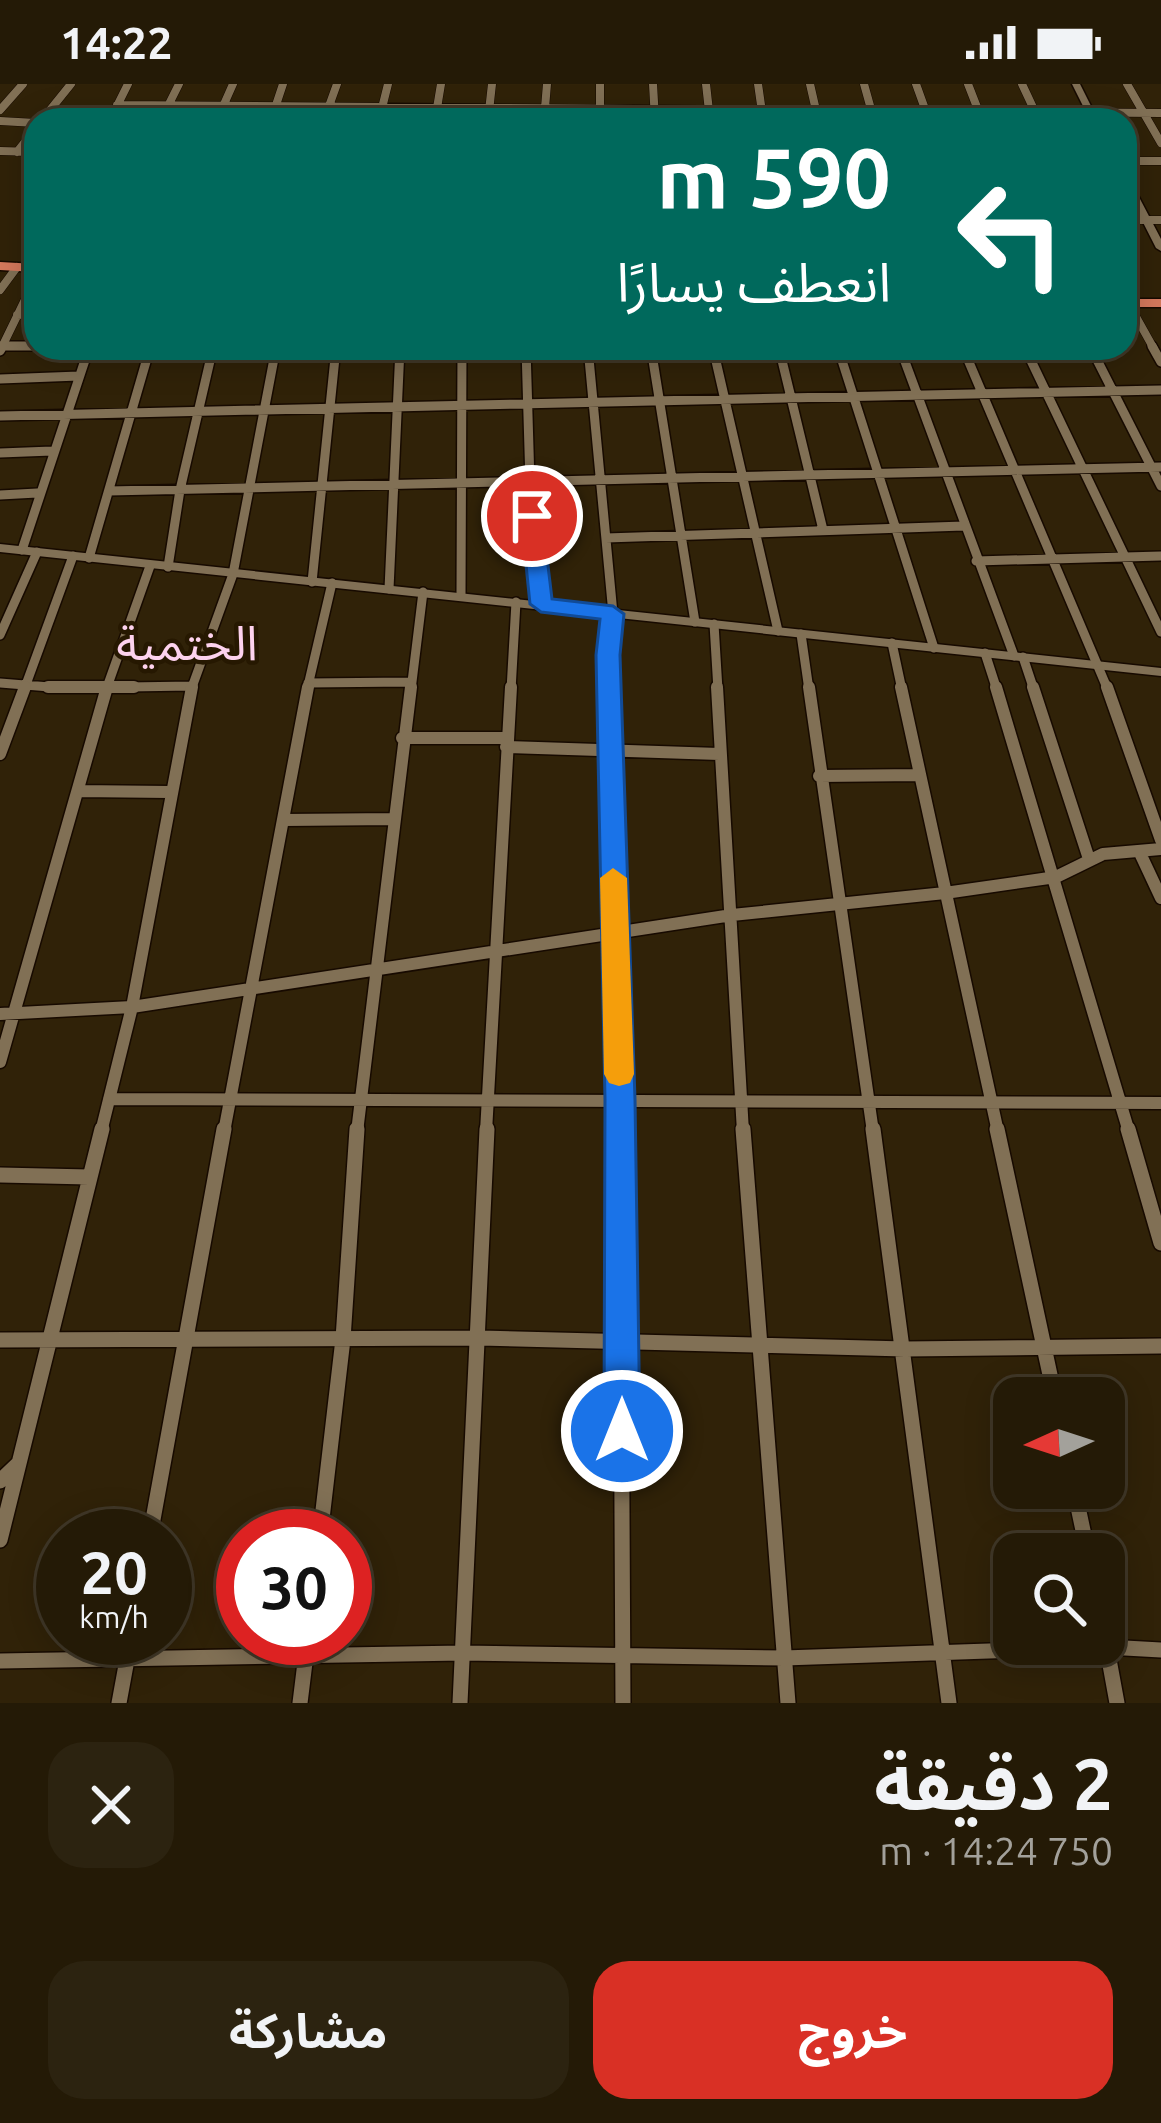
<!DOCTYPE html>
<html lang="ar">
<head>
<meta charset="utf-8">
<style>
	:root { --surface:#241a06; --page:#2c2310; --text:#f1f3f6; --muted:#a3a19b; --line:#413828; --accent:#d93025 }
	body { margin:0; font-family:Ubuntu,"Noto Sans Arabic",sans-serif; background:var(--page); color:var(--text); direction:rtl; height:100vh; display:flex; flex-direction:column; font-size:45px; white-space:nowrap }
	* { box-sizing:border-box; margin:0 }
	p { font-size:39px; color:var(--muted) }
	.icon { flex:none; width:66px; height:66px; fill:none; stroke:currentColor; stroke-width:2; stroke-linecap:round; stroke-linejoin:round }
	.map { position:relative; height:1619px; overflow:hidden; direction:ltr }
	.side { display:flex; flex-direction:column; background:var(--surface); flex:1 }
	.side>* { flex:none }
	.top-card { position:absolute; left:24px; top:24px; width:1113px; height:252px; border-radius:36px; box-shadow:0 6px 30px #0003,0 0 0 3px var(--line); direction:rtl; background:#00695c; color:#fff; overflow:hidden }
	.needle { width:78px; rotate:267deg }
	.tools { position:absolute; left:993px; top:1293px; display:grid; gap:24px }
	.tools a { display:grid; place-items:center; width:132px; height:132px; border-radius:24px; background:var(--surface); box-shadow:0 6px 30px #0003,0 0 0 3px var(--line); font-size:60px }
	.speed { position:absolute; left:36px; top:1425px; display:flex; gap:24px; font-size:60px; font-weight:700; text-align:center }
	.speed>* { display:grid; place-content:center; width:156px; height:156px; border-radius:50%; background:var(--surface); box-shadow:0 6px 30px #0003,0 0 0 3px var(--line); line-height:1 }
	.speed small { font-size:30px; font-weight:400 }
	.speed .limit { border:18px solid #d22; background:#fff; color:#111 }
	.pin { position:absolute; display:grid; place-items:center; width:102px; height:102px; color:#fff; margin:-51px; border:6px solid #fff; border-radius:50%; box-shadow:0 3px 12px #0007 }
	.me { position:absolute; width:132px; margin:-66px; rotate:0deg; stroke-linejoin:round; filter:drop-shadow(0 0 9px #0008) }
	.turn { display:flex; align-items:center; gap:42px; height:252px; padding:0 48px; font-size:54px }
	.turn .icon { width:156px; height:156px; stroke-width:2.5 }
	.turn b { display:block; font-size:84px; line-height:102px }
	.round { display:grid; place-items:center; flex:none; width:126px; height:126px; border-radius:36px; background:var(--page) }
	.headline { display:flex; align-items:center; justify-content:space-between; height:204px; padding:0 48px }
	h1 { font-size:72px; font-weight:700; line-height:90px }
	.primary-button { display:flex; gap:24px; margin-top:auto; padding:24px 48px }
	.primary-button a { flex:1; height:138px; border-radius:36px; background:var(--accent); color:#fff; font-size:48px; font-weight:700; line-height:138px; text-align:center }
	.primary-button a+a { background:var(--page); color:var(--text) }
	.status { display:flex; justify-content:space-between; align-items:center; height:84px; padding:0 60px; background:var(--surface); direction:ltr }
	.status svg { height:33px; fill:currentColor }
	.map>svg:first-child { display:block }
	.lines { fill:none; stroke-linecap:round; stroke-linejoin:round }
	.minor-far3-casing { stroke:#170a00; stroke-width:9 }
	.minor-far2-casing { stroke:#170a00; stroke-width:12 }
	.minor-far1-casing { stroke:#170a00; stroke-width:15 }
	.minor-casing { stroke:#170a00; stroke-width:18 }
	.tertiary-casing { stroke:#170a00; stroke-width:3 }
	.trunk-casing { stroke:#170a00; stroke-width:3 }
	.minor-far3 { stroke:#817055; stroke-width:8 }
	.minor-far2 { stroke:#817055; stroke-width:9 }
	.minor-far1 { stroke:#817055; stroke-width:12 }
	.minor { stroke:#817055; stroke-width:15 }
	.tertiary { fill:#817055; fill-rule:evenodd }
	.trunk { fill:#d4785c; fill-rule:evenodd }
	.route { fill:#1a73e8; stroke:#114b97; stroke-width:3 }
	.slow { fill:#f59e0b }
	.labels { text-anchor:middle; stroke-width:9; stroke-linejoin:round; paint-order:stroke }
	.quarter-label { font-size:48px; fill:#fdd2ee; stroke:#261801 }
</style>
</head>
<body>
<div class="status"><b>14:22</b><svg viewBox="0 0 49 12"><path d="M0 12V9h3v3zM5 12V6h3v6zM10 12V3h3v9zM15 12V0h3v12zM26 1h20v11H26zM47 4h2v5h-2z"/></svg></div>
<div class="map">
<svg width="1161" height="1619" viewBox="0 0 1161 1619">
	<rect width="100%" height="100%" fill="#302208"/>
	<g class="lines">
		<g class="minor-far3-casing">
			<path id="minor-far3" d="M600,0V36
				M653,0L655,36
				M706,0L710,36
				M758,0L763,35
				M810,0L818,35
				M864,0L874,36
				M916,0L929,36
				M968,0L982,36
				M1022,0L1037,32
				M1127,0L1161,59
				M117,21L1161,29
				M0,26L23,0
				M42,36L71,0
				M110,36L128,0
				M161,36L179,0
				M217,36L233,0
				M271,36L283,0
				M324,36L337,0
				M379,36L388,0
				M435,36L441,0
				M488,36L492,0
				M544,36L547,0
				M0,37L36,39
				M0,67L36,68
				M17,68L36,44
				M1125,77H1161
				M1125,136H1161
				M0,206L17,183
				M1125,213L1154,265
				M17,231L36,230
				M0,262H36
				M1,265L36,193"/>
		</g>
		<g class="minor-far2-casing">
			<path id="minor-far2" d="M0,262H36
				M1152,262L1161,278
				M526,264L530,399L541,521
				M588,264L613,530L609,606
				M651,264L695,538
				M713,264L778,547
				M779,264L823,446
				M838,264L934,564
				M900,264L1014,572
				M963,264L1108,606
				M1025,264L1161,548
				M1091,264L1161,402
				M0,267L3,262
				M0,295L79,292
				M0,332C387,320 774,316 1161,306
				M0,369L52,367
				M109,407L1161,383
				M0,411L37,409
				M606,454L964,442
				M22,466L89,264
				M89,474L150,264
				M976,477L1161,472
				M168,483L180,406L213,264
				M312,498L336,264
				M389,505L400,264
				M461,512L462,264
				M714,540L718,606
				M801,550L809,606
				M0,551L37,468
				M892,559L902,606
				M985,569L997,606
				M1023,573L1034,606
				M0,599L62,604L192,602
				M308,599L409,598
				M24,606L73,472
				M106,606L150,482
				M191,606L233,490L276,264
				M307,606L332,499
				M411,606L423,508
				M511,606L516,518"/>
		</g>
		<g class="minor-far1-casing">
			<path id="minor-far1" d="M48,603H134
				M609,603L620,1048
				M717,603L743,1048
				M809,603L873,1048
				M901,603L998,1048
				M996,603L1129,1048
				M1033,603L1089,775
				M1107,603L1161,756
				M402,654H507
				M506,663L719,670
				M0,670L25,603
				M819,692L920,691
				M78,707L169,708
				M284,736L395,735
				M1139,767L1161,814
				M0,930L132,923L732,831L945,809L1056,793L1103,770L1161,765
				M0,978L107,603
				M109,1015L1161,1019
				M101,1048L132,923L192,603
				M224,1048L308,603
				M357,1048L411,603
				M486,1048L511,603"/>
		</g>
		<g class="minor-casing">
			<path id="minor" d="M620,1045L623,1619
				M743,1045L788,1619
				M873,1045L949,1619
				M997,1045L1055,1314
				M1128,1045L1161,1159
				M0,1091L89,1093
				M0,1256L480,1254L905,1265L1161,1262
				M0,1397L18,1380
				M1074,1404L1088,1470
				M150,1452L224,1045
				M320,1452L343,1255L357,1045
				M0,1456L102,1045
				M1104,1548L1117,1619
				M0,1577L463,1569L784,1574L1107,1563L1161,1566
				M119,1619L131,1554
				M300,1619L308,1554
				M460,1619L487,1045"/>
		</g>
		<g class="tertiary-casing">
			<path id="tertiary" d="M1072,0H1080L1098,36H1090Z
				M1125,91L1129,94L1161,155V167L1156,164L1125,103Z
				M0,460L1161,584V592L0,468Z"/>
		</g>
		<g class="trunk-casing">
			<path id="trunk" d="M0,178L36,180V188L0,186Z
				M1125,215H1161V223H1125Z"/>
		</g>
		<use href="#minor-far3" class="minor-far3"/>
		<use href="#minor-far2" class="minor-far2"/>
		<use href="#minor-far1" class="minor-far1"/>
		<use href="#minor" class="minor"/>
		<use href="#tertiary" class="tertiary"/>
		<use href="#trunk" class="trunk"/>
	</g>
	<path class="route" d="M532,426L542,432L552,515L613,522L624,530L620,571L635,1015L640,1347L634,1359L622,1365L609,1359L604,1347L605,1015L596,571L600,535L541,528L530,520L521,432Z"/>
	<path class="slow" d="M613,784L627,794L634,990L630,999L619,1002L609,999L604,990L600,794Z"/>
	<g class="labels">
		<g class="quarter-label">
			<text x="187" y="576">الختمية</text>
		</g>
	</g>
</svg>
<div class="tools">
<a><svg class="needle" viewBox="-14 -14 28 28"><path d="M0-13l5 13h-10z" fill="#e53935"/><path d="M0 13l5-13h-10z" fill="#a3a19b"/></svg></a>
<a><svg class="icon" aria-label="search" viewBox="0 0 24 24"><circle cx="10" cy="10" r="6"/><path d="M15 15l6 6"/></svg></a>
</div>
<div class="speed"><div>20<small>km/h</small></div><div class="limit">30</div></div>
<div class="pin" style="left:532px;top:432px;background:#d93025"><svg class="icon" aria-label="arrive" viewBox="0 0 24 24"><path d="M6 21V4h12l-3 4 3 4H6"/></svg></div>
<svg class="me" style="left:622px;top:1347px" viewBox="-20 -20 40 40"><circle r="17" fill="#1a73e8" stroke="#fff" stroke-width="3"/><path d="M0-11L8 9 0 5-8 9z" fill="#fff"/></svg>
<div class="top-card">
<div class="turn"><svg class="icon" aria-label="left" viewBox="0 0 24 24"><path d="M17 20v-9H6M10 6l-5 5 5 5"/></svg><div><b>590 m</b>انعطف يسارًا</div></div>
</div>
</div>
<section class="side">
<div class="headline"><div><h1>2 دقيقة</h1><p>750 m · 14:24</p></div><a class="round"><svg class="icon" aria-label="close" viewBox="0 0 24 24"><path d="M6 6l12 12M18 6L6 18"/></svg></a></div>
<div class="primary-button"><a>خروج</a><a>مشاركة</a></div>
</section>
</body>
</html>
